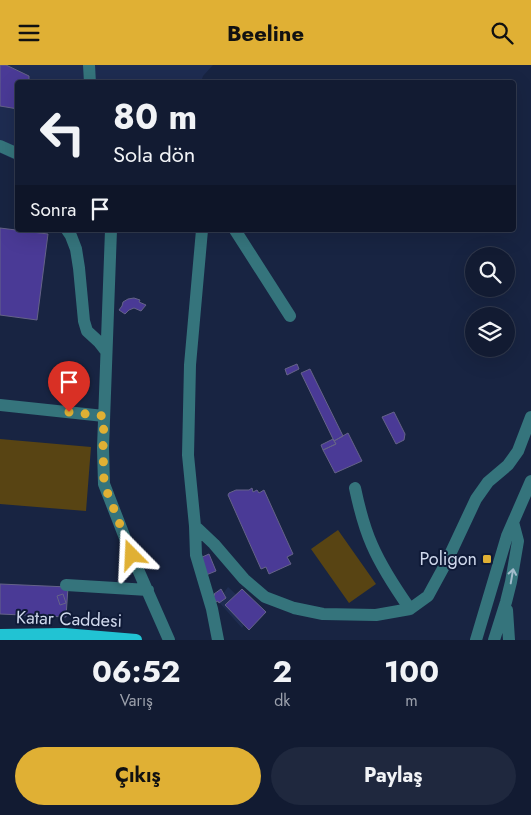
<!DOCTYPE html>
<html lang="tr">
<head>
<meta charset="utf-8">
<style>
	:root { --surface:#121b32; --page:#1f283e; --text:#f1f3f6; --muted:#9ca1ac; --line:#31394d; --accent:#e0b034 }
	body { margin:0; font-family:Jost,sans-serif; background:var(--page); color:var(--text); height:100vh; display:flex; flex-direction:column; font-size:19px; white-space:nowrap }
	* { box-sizing:border-box; margin:0 }
	p { font-size:16px; color:var(--muted) }
	.icon { flex:none; width:28px; height:28px; fill:none; stroke:currentColor; stroke-width:2; stroke-linecap:round; stroke-linejoin:round }
	.map { position:relative; height:575px; overflow:hidden }
	.drawer { display:flex; flex-direction:column; background:var(--surface); flex:1 }
	.drawer>* { flex:none }
	.hud { position:absolute; left:15px; top:15px; width:501px; height:152px; border-radius:5px; box-shadow:0 5px 20px #0002,0 0 0 1px var(--line); background:#121b32; color:var(--text); overflow:hidden }
	.tools { position:absolute; left:465px; top:182px; display:grid; gap:10px }
	.tools a { display:grid; place-items:center; width:50px; height:50px; border-radius:50%; background:var(--surface); box-shadow:0 5px 20px #0002,0 0 0 1px var(--line); font-size:25px }
	.pin { position:absolute; display:grid; place-items:center; width:42px; height:42px; color:#fff; margin:-51px -21px; border-radius:50% 50% 50% 0; rotate:-45deg; box-shadow:0 0 5px #0007 }
	.pin .icon { rotate:45deg }
	.me { position:absolute; width:55px; margin:-28px; rotate:339deg; stroke-linejoin:round; filter:drop-shadow(0 0 4px #0008) }
	.turn { display:flex; align-items:center; gap:18px; height:105px; padding:0 15px; font-size:22px }
	.turn .icon { width:65px; height:65px; stroke-width:2.5 }
	.turn b { display:block; font-size:35px; line-height:42px }
	.then { display:flex; align-items:center; height:48px; padding:0 15px; background:#0003; gap:10px; font-size:19px }
	.eta { display:flex; justify-content:space-evenly; align-items:center; height:85px; text-align:center }
	.eta b { font-size:30px; font-weight:700; line-height:35px }
	.cta { display:flex; gap:10px; margin-top:auto; padding:10px 15px }
	.cta a { flex:1; height:58px; border-radius:30px; background:var(--accent); color:#111; font-size:20px; font-weight:700; line-height:58px; text-align:center }
	.cta a+a { background:var(--page); color:var(--text) }
	header { display:flex; justify-content:space-between; align-items:center; height:65px; padding:0 15px; background:var(--accent); color:#111; font-size:22px; font-weight:700 }
	.map>svg:first-child { display:block }
	.built { fill:#1e2c51 }
	.green { fill:#584413 }
	.building { fill:#4a3a96; stroke:#656388 }
	.lines { fill:none; stroke-linecap:round; stroke-linejoin:round }
	.minor { stroke:#35747c; stroke-width:12 }
	.major { stroke:#21c3d3; stroke-width:12 }
	.oneway { stroke:#a2bbcb }
	.route { stroke:#e0b034; stroke-width:9; stroke-dasharray:0 16.2 }
	.poi-dot { fill:#e0b034; stroke:#0f1a37; stroke-width:2 }
	.labels { text-anchor:middle; stroke-width:4; stroke-linejoin:round; paint-order:stroke }
	.poi-label { font-size:18px; fill:#d0d9ed; stroke:#0f1a37; text-anchor:end }
	.street-label { font-size:18px; fill:#d0d9ed; stroke:#0f1a37 }
</style>
</head>
<body>
<header><svg class="icon" aria-label="menu" viewBox="0 0 24 24"><path d="M4 6h16M4 12h16M4 18h16"/></svg>Beeline<svg class="icon" aria-label="search" viewBox="0 0 24 24"><circle cx="10" cy="10" r="6"/><path d="M15 15l6 6"/></svg></header>
<div class="map">
<svg width="531" height="575" viewBox="0 0 531 575">
	<rect width="100%" height="100%" fill="#182442"/>
	<path class="built" d="M0,0H213L203,11L201,17L18,18L17,96L0,88Z
		M228,522L253,545L242,563L218,536Z"/>
	<path class="green" d="M0,374L91,382L86,446L0,439Z
		M338,465L376,519L349,538L311,484Z"/>
	<path class="building" d="M0,0H6L29,11V15L36,18H18V44L0,41Z
		M0,163L48,169L37,255L0,250Z
		M134,233L140,235L139,237L146,240L141,246L134,243L129,245L125,249L119,245L122,241L123,237L128,234Z
		M297,299L299,304L287,310L285,304Z
		M310,304L343,371L334,376L301,308Z
		M394,347L405,369L404,375L396,379L382,352Z
		M348,368L362,396L335,408L323,385L336,379L334,376Z
		M333,374L336,379L323,385L321,380Z
		M252,423L253,427L257,425L259,428L264,425L293,489L287,492L291,499L269,509L266,502L261,504L228,430L229,428L236,425H249Z
		M209,489L216,506L206,510L200,493Z
		M0,519L68,522L66,552L0,549Z
		M221,524L226,533L219,538L218,536L216,537L213,531L215,530L214,529Z
		M242,524L266,547L249,565L225,540Z
		M63,529L66,538L60,540L57,531Z"/>
	<g class="lines">
		<path class="minor" d="M89,0L90,18
			M0,81L18,89
			M67,165L71,171L76,184L79,203L84,256L87,266L99,277L106,286
			M111,165L103,383L104,419L132,491L169,575
			M202,165L190,300L188,390L195,461L196,490L212,544L218,575
			M235,165L290,251
			M0,340L104,351
			M355,423C359,442 364,462 372,480C382,503 396,524 410,544
			M195,461L214,479L244,514L265,532L294,543L323,549L376,550L410,544L428,531L446,498L476,434L488,417L508,400L518,386L531,352
			M66,520L148,525
			M507,545L509,575
			M476,575L507,471L531,416
			M494,575L506,537L511,517L518,476L513,457"/>
		<path class="major" d="M0,570L64,569L136,575"/>
	</g>
	<defs><path id="oneway-shaft" d="M-6 0H5M1.5-3L5.5 0L1.5 3" fill="none" stroke-width="1.6" stroke-linecap="round" stroke-linejoin="round" transform="scale(1.25)"/></defs>
	<use class="oneway" href="#oneway-shaft" transform="translate(512 511) rotate(-80)"/>
	<g class="lines">
		<path class="route" d="M69,347L104,351L103,383L104,419L132,490"/>
	</g>
	<rect class="poi-dot" x="482" y="489" width="10" height="10" rx="2.5"/>
	<g class="labels">
		<g class="poi-label">
			<text x="477" y="500">Poligon</text>
		</g>
		<g class="street-label">
			<text transform="translate(69 554) rotate(2)" y="6">Katar Caddesi</text>
		</g>
	</g>
</svg>
<div class="tools">
<a><svg class="icon" aria-label="search" viewBox="0 0 24 24"><circle cx="10" cy="10" r="6"/><path d="M15 15l6 6"/></svg></a>
<a><svg class="icon" aria-label="layers" viewBox="0 0 24 24"><path d="M12 4l9 5-9 5-9-5zM3 14l9 5 9-5"/></svg></a>
</div>
<div class="pin" style="left:69px;top:347px;background:#d93025"><svg class="icon" aria-label="arrive" viewBox="0 0 24 24"><path d="M6 21V4h12l-3 4 3 4H6"/></svg></div>
<svg class="me" style="left:132px;top:490px" viewBox="-20 -20 40 40"><path d="M0-17L14 15 0 8-14 15z" fill="#e0b034" stroke="#fff" stroke-width="4"/></svg>
<div class="hud">
<div class="turn"><svg class="icon" aria-label="left" viewBox="0 0 24 24"><path d="M17 20v-9H6M10 6l-5 5 5 5"/></svg><div><b>80 m</b>Sola dön</div></div>
<div class="then">Sonra<svg class="icon" aria-label="arrive" viewBox="0 0 24 24"><path d="M6 21V4h12l-3 4 3 4H6"/></svg></div>
</div>
</div>
<section class="drawer">
<div class="eta">
<div><b>06:52</b><p>Varış</p></div>
<div><b>2</b><p>dk</p></div>
<div><b>100</b><p>m</p></div>
</div>
<div class="cta"><a>Çıkış</a><a>Paylaş</a></div>
</section>
</body>
</html>
